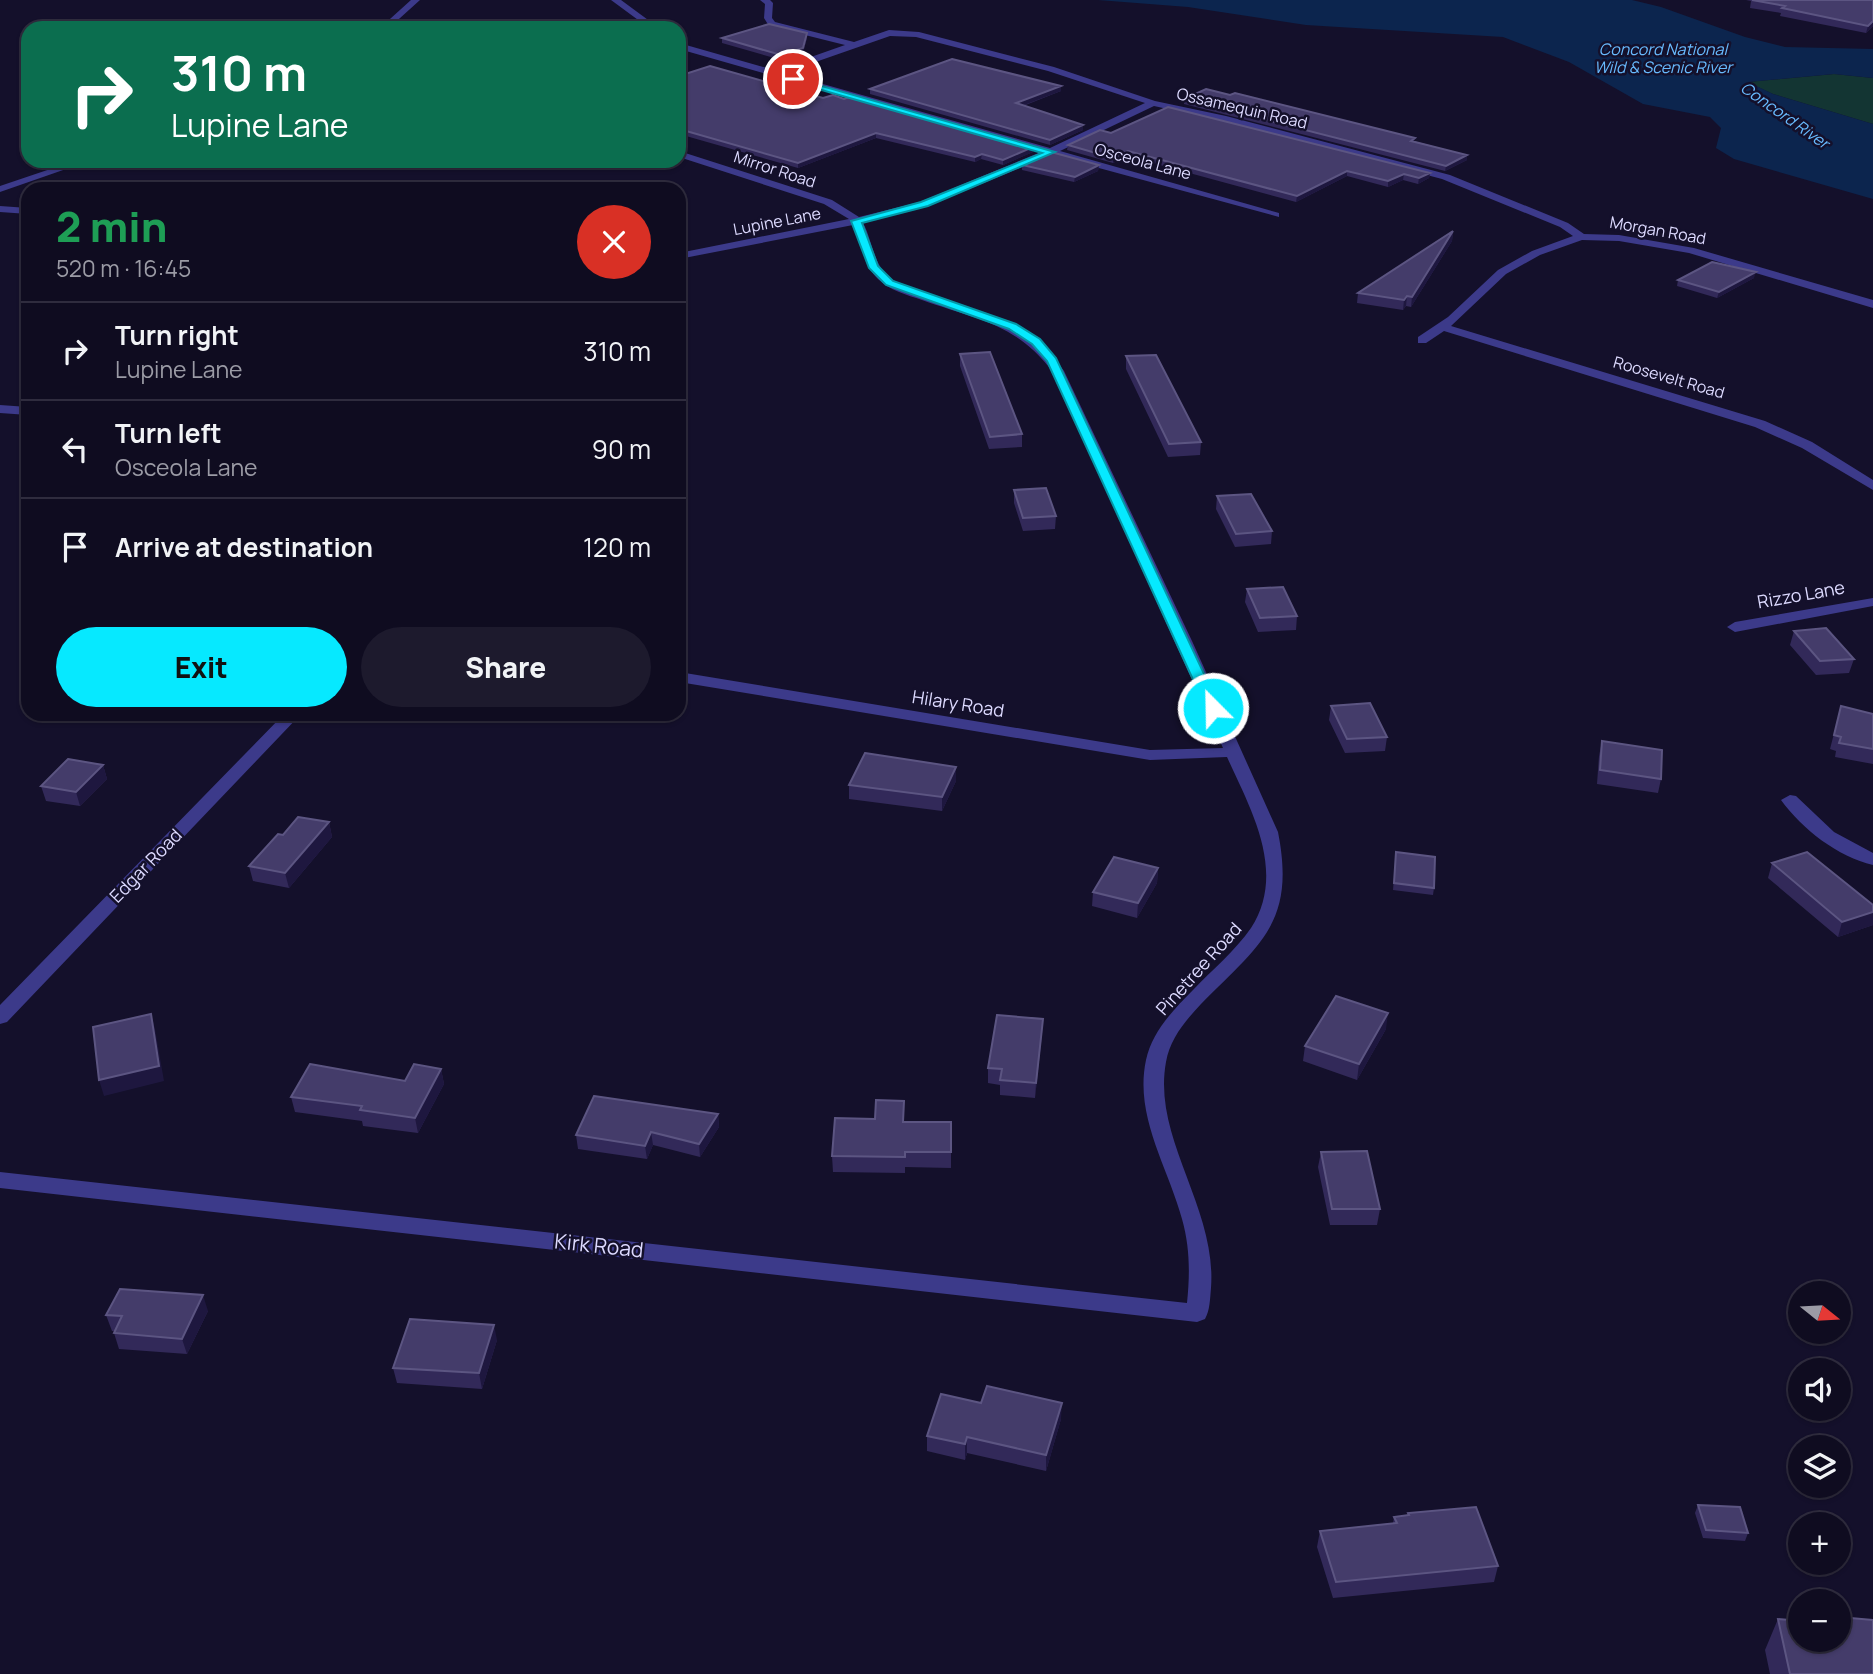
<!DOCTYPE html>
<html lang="en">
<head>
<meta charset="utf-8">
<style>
	:root { --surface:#0f0c20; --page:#1d1a2d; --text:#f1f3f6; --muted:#9b9ba5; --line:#2f2c3e; --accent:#06e9ff }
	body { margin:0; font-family:Manrope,sans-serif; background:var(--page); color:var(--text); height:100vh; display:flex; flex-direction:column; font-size:26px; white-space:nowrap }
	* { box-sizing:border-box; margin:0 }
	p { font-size:23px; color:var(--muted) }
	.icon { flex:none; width:38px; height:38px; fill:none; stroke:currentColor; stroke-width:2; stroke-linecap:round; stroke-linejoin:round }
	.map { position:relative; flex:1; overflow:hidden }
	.details { position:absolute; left:21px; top:182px; width:665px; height:539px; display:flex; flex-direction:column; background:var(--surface); border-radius:21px; box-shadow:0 2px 5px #0004,0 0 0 2px var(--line) }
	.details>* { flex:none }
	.hud { position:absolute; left:21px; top:21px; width:665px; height:147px; border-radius:21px; box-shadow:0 2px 5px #0004,0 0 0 2px var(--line); background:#0b6e4f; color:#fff; overflow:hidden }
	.needle { width:46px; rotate:108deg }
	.controls { position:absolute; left:1788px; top:1281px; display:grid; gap:14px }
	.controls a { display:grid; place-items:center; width:63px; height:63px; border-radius:50%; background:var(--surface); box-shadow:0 2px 5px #0004,0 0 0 2px var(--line); font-size:35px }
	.pin { position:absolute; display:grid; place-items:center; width:60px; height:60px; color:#fff; margin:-30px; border:4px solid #fff; border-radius:50%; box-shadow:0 2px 7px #0007 }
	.me { position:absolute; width:77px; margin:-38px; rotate:337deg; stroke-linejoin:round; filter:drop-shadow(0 0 5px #0008) }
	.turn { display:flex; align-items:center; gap:24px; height:147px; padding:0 35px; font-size:32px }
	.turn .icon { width:91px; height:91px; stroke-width:2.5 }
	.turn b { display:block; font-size:49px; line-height:60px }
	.round { display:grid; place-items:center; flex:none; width:74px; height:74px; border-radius:37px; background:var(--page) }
	.headline { display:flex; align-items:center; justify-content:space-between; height:119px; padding:0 35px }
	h1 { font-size:42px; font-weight:800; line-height:52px; color:#1e9e55 }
	.button { display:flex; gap:14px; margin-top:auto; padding:14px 35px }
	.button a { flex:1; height:80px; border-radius:42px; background:var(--accent); color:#111; font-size:28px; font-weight:800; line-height:80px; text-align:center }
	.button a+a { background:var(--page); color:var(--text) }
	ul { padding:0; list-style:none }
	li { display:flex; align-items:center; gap:21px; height:98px; padding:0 35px; border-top:2px solid var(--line) }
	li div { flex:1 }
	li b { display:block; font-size:26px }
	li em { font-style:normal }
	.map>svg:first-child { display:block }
	.green { fill:#133533 }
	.water { fill:#0c254e }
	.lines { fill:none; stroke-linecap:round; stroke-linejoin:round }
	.minor { fill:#3c3a8a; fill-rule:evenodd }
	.wall { fill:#322959 }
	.shaded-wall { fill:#1e173f }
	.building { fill:#443c6a; stroke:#5c5582; stroke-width:2 }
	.route { fill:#06e9ff; stroke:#0497a6; stroke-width:2 }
	.labels { text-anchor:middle; stroke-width:5; stroke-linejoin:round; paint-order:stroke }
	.far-water-label { font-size:16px; font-style:italic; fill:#68bbff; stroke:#14102b }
	.far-street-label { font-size:16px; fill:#dddaff; stroke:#14102b }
	.street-label { font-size:18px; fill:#dddaff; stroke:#14102b }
	.near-street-label { font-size:21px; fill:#dddaff; stroke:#14102b }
</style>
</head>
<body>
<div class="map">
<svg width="1873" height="1674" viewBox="0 0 1873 1674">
	<rect width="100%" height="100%" fill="#14102b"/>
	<path class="green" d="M1834,74L1873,78V124L1773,94L1747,82Z"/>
	<path class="water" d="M1098,0H1632L1661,7L1745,37L1785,47L1873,49V78L1834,74L1748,82L1773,94L1873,124V199L1734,159L1716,148L1721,128L1710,117L1643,104L1569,62L1503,37L1306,25L1188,7Z"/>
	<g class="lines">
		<path class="minor" d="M411,0H420L389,28H380Z
			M611,0H621L659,28H649Z
			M760,0H770L773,3L772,18L775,22L854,42L889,30L919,32L1054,67L1155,101L1226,116L1450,175L1568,223L1584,234L1619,235L1694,248L1873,300V308L1689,253L1619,241L1582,240L1540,255L1506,274L1451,326L1765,421L1812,442L1873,480V490L1802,448L1755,427L1444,331L1426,343H1418V337L1448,317L1498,270L1532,251L1573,236L1560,227L1442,179L1222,121L1154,106L1060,151L1279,213V217L1051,155L928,206L863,223C872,239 873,263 888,276C900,286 917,291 932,296C990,316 1026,317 1064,371L1192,641L1278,832C1296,923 1260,944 1201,1004C1185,1021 1170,1039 1166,1062C1152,1139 1217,1207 1211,1288C1210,1299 1210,1310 1205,1319L1197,1322L0,1188V1172L1187,1303C1190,1274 1190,1247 1182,1219C1168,1167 1134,1116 1146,1060C1152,1032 1173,1010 1193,990C1212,970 1235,951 1251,928C1287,872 1251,810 1227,757L1150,760L679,682V672L1150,750L1223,748L1052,371C1016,323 975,319 922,300C907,295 889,290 878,279C863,265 862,242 853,225L679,259V253L849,219L824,204L679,157V151L832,200L859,217L920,202L1041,152L679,49V43L774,70L845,45L769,26L764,18L765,4ZM890,36L916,37L1048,71L1145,103L1050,148L784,73Z
			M74,161H89L0,192V186Z
			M0,206L28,208V214L0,212Z
			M0,405L28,407V415L0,413Z
			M1873,598V606L1735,632L1727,627L1735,622Z
			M284,714H301L7,1022L0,1024V1005Z
			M1790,795L1796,796L1834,832L1873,853V865C1838,857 1802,829 1781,800Z"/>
	</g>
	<path class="wall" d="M1746,0H1873V26L1866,33L1780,16L1781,13L1750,8L1751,1Z
		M722,38H807L803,53L781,60L722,43Z
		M679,76L823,98L1033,147V152L1003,165L981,159L975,162L876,138L798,168L679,134Z
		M1061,86V91L1023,106L1083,125V130L1050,145L870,94V89Z
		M1184,99L1415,138L1414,141L1467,155V160L1445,171L1184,104Z
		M1111,133L1430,173L1429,178L1418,184L1403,180L1388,187L1347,176L1296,202L1127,156L1113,163L1067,150L1068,145Z
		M1022,165H1099L1098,171L1074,182L1022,170Z
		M1453,231L1452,241L1411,307L1406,306L1403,310L1357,303L1358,293Z
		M1754,278L1717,298L1677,286L1678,280Z
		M960,354L1022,434V447L989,449L960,366Z
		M1126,356L1201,442L1200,455L1168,457L1126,369Z
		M1014,490L1056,516L1055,529L1023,531L1014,503Z
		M1217,496L1272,531L1271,544L1235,547L1216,509Z
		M1247,589L1297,616L1296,630L1258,632L1245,602Z
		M1794,631L1854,659L1849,673L1816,675L1790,645Z
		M1331,706L1387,737L1385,751L1345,753L1329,720Z
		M1841,706L1873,714V764L1835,757L1836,751L1830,749Z
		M1602,741L1661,779L1658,793L1597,784L1599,756Z
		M103,765L107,779L80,806L46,801L41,786Z
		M956,767V781L942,811L849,799V785Z
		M329,822L332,837L289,888L253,881L249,866L283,835Z
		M1396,852L1434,888L1433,895L1393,890Z
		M1772,863L1873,905V925L1838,937L1768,878Z
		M1158,868L1157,883L1137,918L1092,906L1093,892Z
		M1043,1019L1042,1034L1035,1098L1000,1095V1085L988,1083V1068Z
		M1386,1029L1357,1080L1303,1061L1305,1046Z
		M441,1069L444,1084L418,1133L363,1126L362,1121L295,1112L291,1097L405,1081Z
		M718,1114L719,1127L700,1157L653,1145L647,1159L578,1149L576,1135Z
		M904,1122H951V1168L905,1167V1173L833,1172L832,1156Z
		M1321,1152L1380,1209L1377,1225H1330L1318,1167Z
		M208,1311L187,1354L119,1349L114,1333L115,1331H112L106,1315Z
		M497,1340L482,1389L397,1383L393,1368Z
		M981,1403L1061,1419L1046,1471L967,1453L965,1460L927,1451V1436Z
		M1698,1505L1748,1533L1745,1541L1703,1538L1695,1513Z
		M1408,1513L1498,1566L1494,1582L1333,1598L1317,1547L1320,1531L1393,1523L1394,1517L1408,1515Z
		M1778,1619L1801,1640L1873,1674H1770L1765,1650Z"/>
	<path class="shaded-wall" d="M1873,21V26L1866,33L1868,26Z
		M807,33V38L803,53L781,60V55Z
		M1061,86V91L1016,108V103Z
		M1083,125V130L1050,145V140Z
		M876,133V138L798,168V163Z
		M1033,147V152L1003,165V160Z
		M1128,151L1127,156L1113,163V158Z
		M982,154L981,159L975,162V157Z
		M1467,155V160L1445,171L1446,166Z
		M1099,165L1098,171L1074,182L1075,177Z
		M1347,171V176L1296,202L1297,196Z
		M1430,173L1429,178L1418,184L1419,178Z
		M1404,174L1403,180L1388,187V181Z
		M1453,231L1452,241L1411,307L1412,297Z
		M1756,272L1754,278L1717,298L1719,292Z
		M1407,296L1406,306L1403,310L1404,300Z
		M103,765L107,779L80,806L76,792Z
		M956,767V781L942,811V797Z
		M329,822L332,837L289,888L285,873Z
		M1158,868L1157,883L1137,918L1138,903Z
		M1873,912V925L1838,937L1842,922Z
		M1388,1013L1386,1029L1357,1080L1359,1064Z
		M151,1014L155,1029L164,1081L104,1096L99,1080Z
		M1043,1019L1042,1034L1035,1098L1036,1083Z
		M441,1069L444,1084L418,1133L415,1118Z
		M718,1114L719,1127L700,1157L699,1144Z
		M651,1132L653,1145L647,1159L645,1146Z
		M203,1295L208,1311L187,1354L182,1339Z
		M494,1325L497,1340L482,1389L479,1373Z
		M1062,1403L1061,1419L1046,1471V1455Z
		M967,1437V1453L965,1460V1444Z"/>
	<path class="building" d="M1752,0H1873V21L1868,26L1782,8L1785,6Z
		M769,24L807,33L803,48L781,55L722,38Z
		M952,59L1061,86L1016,103L1083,125L1050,140L870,89Z
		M710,66L823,98L833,95L844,99L852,96L1033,147L1003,160L982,154L975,157L876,133L798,163L679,129V76Z
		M1206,89L1230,95L1235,93L1415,138L1411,141L1467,155L1446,166L1184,99Z
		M1168,107L1430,173L1419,178L1404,174L1388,181L1347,171L1297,196L1128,151L1113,158L1068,145L1100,130L1111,133Z
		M1051,152L1099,165L1075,177L1022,165Z
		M1453,231L1412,297L1407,296L1404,300L1358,293Z
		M1712,262L1756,272L1719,292L1678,280Z
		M990,352L1022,434L990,437L960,354Z
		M1156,355L1201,442L1169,444L1126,356Z
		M1046,488L1056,516L1023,518L1014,490Z
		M1251,494L1272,531L1236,534L1217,496Z
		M1283,587L1297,616L1260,618L1247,589Z
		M1826,628L1854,659L1820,661L1794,631Z
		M1370,703L1387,737L1347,739L1331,706Z
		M1841,706L1873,714V749L1839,743L1841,737L1834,735Z
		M1602,741L1662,750L1661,779L1600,770Z
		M865,753L956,767L942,797L849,785Z
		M68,759L103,765L76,792L41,786Z
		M298,817L329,822L285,873L249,866L278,834L283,835Z
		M1396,852L1435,857L1434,888L1394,883Z
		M1807,852L1873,905V912L1842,922L1772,863Z
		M1114,857L1158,868L1138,903L1093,892Z
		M1336,996L1388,1013L1359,1064L1305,1046Z
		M151,1014L159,1066L99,1080L93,1027Z
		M997,1015L1043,1019L1036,1083L1000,1080L1002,1069L988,1068Z
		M310,1064L405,1081L414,1064L441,1069L415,1118L360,1110L362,1106L291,1097Z
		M594,1096L718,1114L699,1144L651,1132L645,1146L576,1135Z
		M876,1100L904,1101L903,1122H951V1152H905V1157L832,1156L835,1118L875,1119Z
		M1367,1151L1380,1209H1332L1321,1152Z
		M120,1289L203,1295L182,1339L114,1333L122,1316L106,1315Z
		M410,1319L494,1325L479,1373L393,1368Z
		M987,1386L1062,1403L1046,1455L967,1437L965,1444L927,1436L941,1394L981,1403Z
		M1698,1505L1740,1507L1748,1533L1706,1530Z
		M1476,1507L1498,1566L1336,1582L1320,1531L1397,1523L1394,1517L1409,1515L1408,1513Z
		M1839,1617L1873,1620V1674H1790L1778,1619L1801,1621V1640H1839Z"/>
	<path class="route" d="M790,77L1055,152L928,206L862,223L878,266L893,281L1016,324L1040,339L1056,358L1220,708L1218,711H1208L1206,708L1047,361L1032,344L1009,329L886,285L869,268L851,221L921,202L1042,153L790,81Z"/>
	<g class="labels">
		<g class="far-water-label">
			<text x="1663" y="55">Concord National<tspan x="1663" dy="18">Wild &amp; Scenic River</tspan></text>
			<text transform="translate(1785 115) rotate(35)" y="6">Concord River</text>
		</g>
		<g class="far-street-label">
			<text transform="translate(1242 108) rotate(13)" y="6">Ossamequin Road</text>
			<text transform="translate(1143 161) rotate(15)" y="6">Osceola Lane</text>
			<text transform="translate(775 169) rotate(18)" y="6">Mirror Road</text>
			<text transform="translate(777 221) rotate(-11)" y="6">Lupine Lane</text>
			<text transform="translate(1658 230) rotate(10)" y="6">Morgan Road</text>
			<text transform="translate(1669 377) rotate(16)" y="6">Roosevelt Road</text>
		</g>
		<g class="street-label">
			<text transform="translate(1801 595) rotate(-10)" y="6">Rizzo Lane</text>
			<text transform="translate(958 704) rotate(9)" y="6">Hilary Road</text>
			<text transform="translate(146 866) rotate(-46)" y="6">Edgar Road</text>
			<text transform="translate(1199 969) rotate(-48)" y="6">Pinetree Road</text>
		</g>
		<g class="near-street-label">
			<text transform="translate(599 1246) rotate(6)" y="7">Kirk Road</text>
		</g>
	</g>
</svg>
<div class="controls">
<a><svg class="needle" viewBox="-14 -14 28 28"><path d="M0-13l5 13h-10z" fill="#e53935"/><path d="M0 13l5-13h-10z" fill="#9b9ba5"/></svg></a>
<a><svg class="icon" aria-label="sound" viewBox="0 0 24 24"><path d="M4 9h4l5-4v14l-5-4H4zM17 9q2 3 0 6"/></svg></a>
<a><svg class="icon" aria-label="layers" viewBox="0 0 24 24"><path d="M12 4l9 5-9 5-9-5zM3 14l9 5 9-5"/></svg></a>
<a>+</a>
<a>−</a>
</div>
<div class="pin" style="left:793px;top:79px;background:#d93025"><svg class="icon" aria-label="arrive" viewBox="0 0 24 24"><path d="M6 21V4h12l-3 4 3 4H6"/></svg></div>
<svg class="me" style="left:1213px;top:708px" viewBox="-20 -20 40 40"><circle r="17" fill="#06e9ff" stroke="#fff" stroke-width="3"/><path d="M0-11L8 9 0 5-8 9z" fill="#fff"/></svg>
<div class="hud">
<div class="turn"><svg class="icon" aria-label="right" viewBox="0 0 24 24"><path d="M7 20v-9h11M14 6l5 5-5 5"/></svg><div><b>310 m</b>Lupine Lane</div></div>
</div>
<section class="details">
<div class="headline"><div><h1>2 min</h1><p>520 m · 16:45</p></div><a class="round" style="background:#d93025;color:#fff"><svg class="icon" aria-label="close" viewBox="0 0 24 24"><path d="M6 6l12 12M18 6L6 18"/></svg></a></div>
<ul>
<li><svg class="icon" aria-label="right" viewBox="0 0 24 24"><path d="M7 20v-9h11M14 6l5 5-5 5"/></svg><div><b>Turn right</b><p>Lupine Lane</p></div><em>310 m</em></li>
<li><svg class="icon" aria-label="left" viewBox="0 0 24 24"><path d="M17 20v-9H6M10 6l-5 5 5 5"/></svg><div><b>Turn left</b><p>Osceola Lane</p></div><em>90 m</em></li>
<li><svg class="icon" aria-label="arrive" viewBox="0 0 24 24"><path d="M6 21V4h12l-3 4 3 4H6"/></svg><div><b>Arrive at destination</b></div><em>120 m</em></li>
</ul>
<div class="button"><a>Exit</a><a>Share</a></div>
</section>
</div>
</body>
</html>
